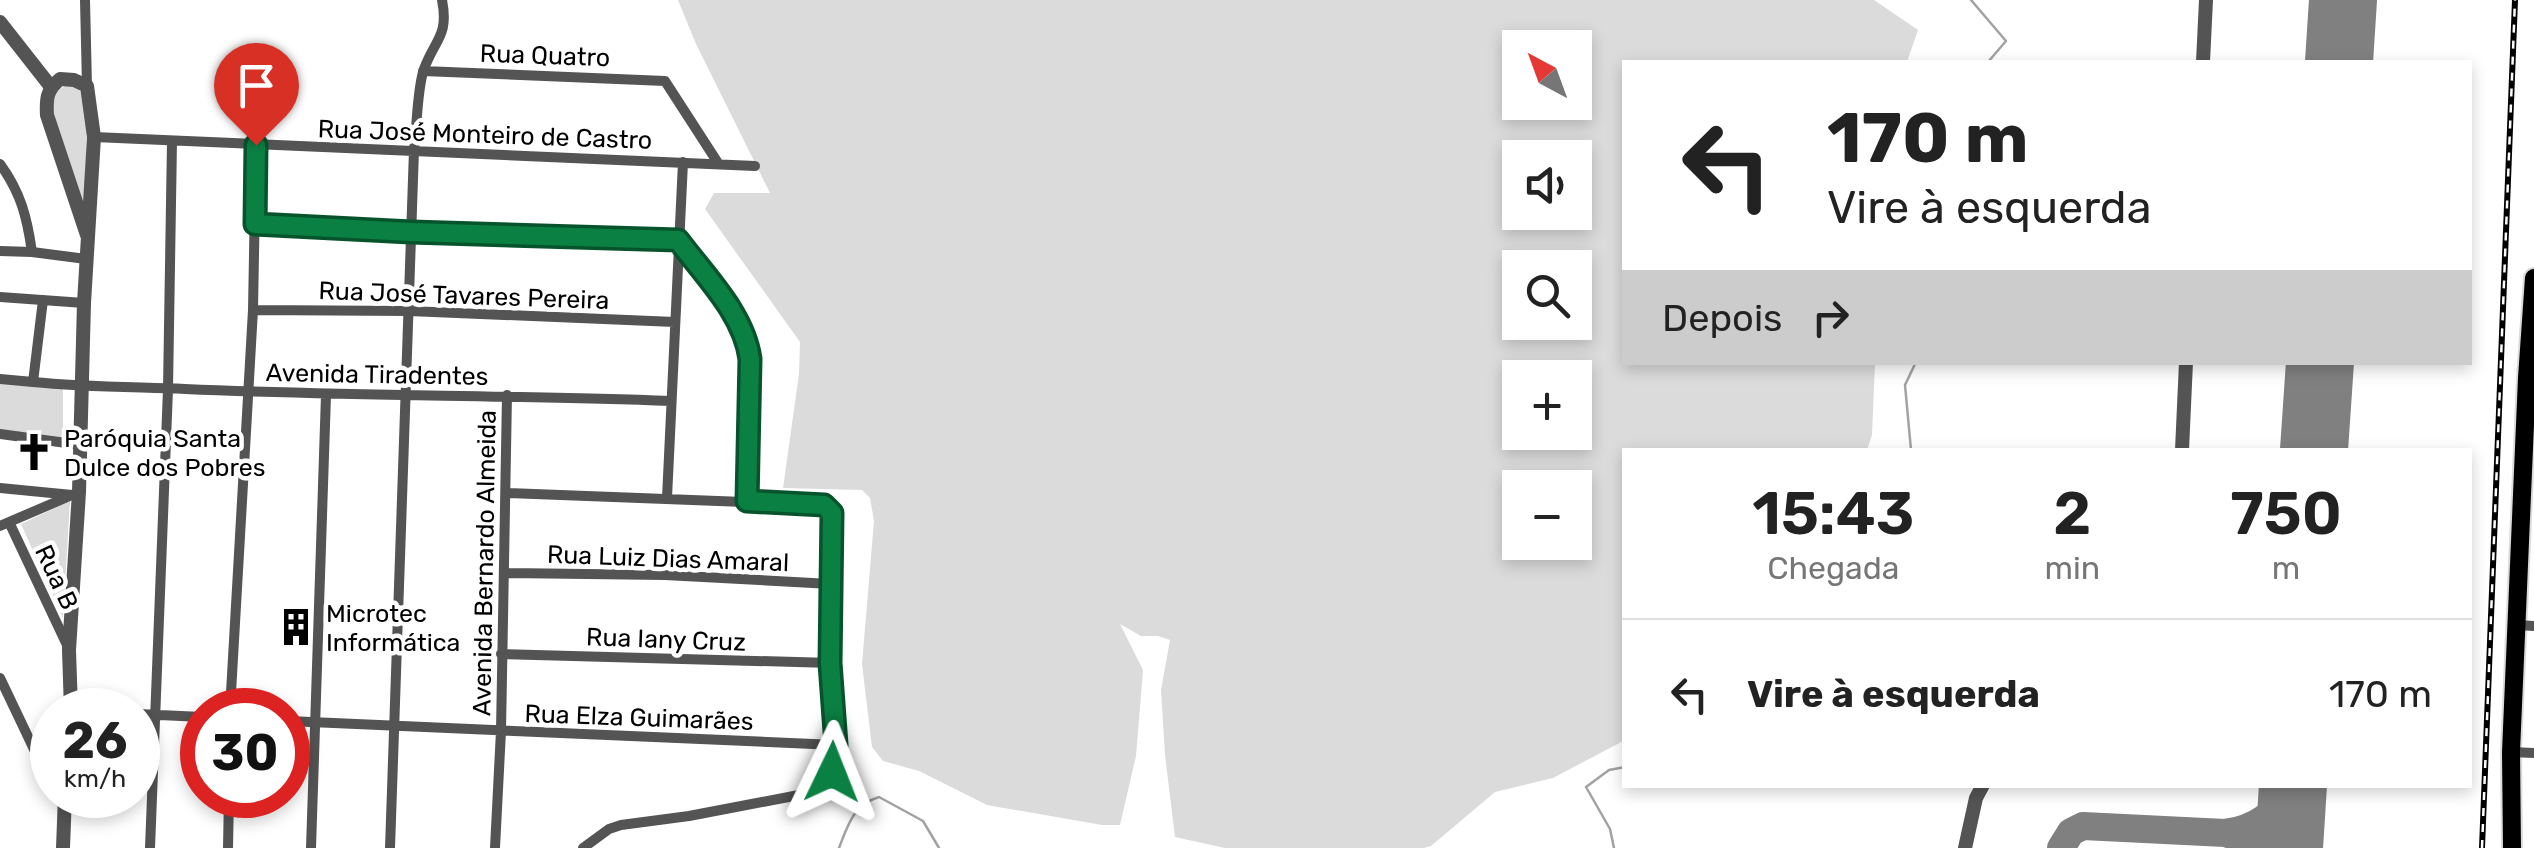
<!DOCTYPE html>
<html lang="pt">
<head>
<meta charset="utf-8">
<style>
	:root { --surface:#fff; --page:#f6f6f6; --text:#222; --muted:#767676; --line:#e0e0e0 }
	body { margin:0; font-family:Rubik,sans-serif; background:var(--page); color:var(--text); height:100vh; display:flex; flex-direction:column; font-size:38px; white-space:nowrap }
	* { box-sizing:border-box; margin:0 }
	p { font-size:32px; color:var(--muted) }
	.icon { flex:none; width:55px; height:55px; fill:none; stroke:currentColor; stroke-width:2; stroke-linecap:round; stroke-linejoin:round }
	.map { position:relative; flex:1; overflow:hidden }
	.drawer { position:absolute; left:1622px; top:448px; width:850px; height:340px; display:flex; flex-direction:column; background:var(--surface); border-radius:0px; box-shadow:0 5px 15px #0003 }
	.drawer>* { flex:none }
	.banner { position:absolute; left:1622px; top:60px; width:850px; height:305px; border-radius:0px; box-shadow:0 5px 15px #0003; background:#fff; color:var(--text); overflow:hidden }
	.needle { width:65px; rotate:319deg }
	.buttons { position:absolute; left:1502px; top:30px; display:grid; gap:20px }
	.buttons a { display:grid; place-items:center; width:90px; height:90px; border-radius:0px; background:var(--surface); box-shadow:0 5px 15px #0003; font-size:50px }
	.speed { position:absolute; left:30px; top:688px; display:flex; gap:20px; font-size:50px; font-weight:700; text-align:center }
	.speed>* { display:grid; place-content:center; width:130px; height:130px; border-radius:50%; background:var(--surface); box-shadow:0 5px 15px #0003; line-height:1 }
	.speed small { font-size:25px; font-weight:400 }
	.speed .limit { border:15px solid #d22; background:#fff; color:#111 }
	.pin { position:absolute; display:grid; place-items:center; width:85px; height:85px; color:#fff; margin:-102px -42px; border-radius:50% 50% 50% 0; rotate:-45deg; box-shadow:0 0 10px #0007 }
	.pin .icon { rotate:45deg }
	.me { position:absolute; width:110px; margin:-55px; rotate:2deg; stroke-linejoin:round; filter:drop-shadow(0 0 8px #0008) }
	.turn { display:flex; align-items:center; gap:35px; height:210px; padding:0 40px; font-size:45px }
	.turn .icon { width:130px; height:130px; stroke-width:2.5 }
	.turn b { display:block; font-size:70px; line-height:85px }
	.then { display:flex; align-items:center; height:95px; padding:0 40px; background:#0003; gap:20px; font-size:38px }
	.eta { display:flex; justify-content:space-evenly; align-items:center; height:170px; text-align:center }
	.eta b { font-size:60px; font-weight:600; line-height:70px }
	ul { padding:0; list-style:none }
	li { display:flex; align-items:center; gap:30px; height:150px; padding:0 40px; border-top:2px solid var(--line) }
	li div { flex:1 }
	li b { display:block; font-size:38px }
	li em { font-style:normal }
	.map>svg:first-child { display:block }
	.green { fill:#dbdbdb; fill-rule:evenodd }
	.lines { fill:none; stroke-linecap:round; stroke-linejoin:round }
	.stream { stroke:#a2a2a2; stroke-width:2.5 }
	.taxiway { stroke:#808080; stroke-width:28 }
	.runway { stroke:#808080; stroke-width:68 }
	.primary-casing { stroke:#dbdbdb; stroke-width:22 }
	.minor { stroke:#545454; stroke-width:10 }
	.tertiary { stroke:#545454; stroke-width:14 }
	.primary { stroke:#000; stroke-width:18 }
	.rail-casing { stroke:#000; stroke-width:6 }
	.rail { stroke:#fff; stroke-width:2.5; stroke-dasharray:8; stroke-linecap:butt }
	.route-casing { stroke:#07532c; stroke-width:25 }
	.route { stroke:#0b8043; stroke-width:18 }
	.labels { text-anchor:middle; stroke-width:9; stroke-linejoin:round; paint-order:stroke }
	.street-label { font-size:25px; fill:#000; stroke:#fff }
	.poi-label { font-size:25px; fill:#000; stroke:#fff; text-anchor:start }
</style>
</head>
<body>
<div class="map">
<svg width="2534" height="848" viewBox="0 0 2534 848">
	<rect width="100%" height="100%" fill="#fff"/>
	<path class="green" d="M678,0H1874L1918,30L1907,62H1625V362L1875,363L1872,435L1867,450H1625V740L1553,778L1495,792L1431,846L1424,848H1225L1175,837L1165,755L1161,690L1170,640L1158,636H1141L1120,624L1143,670L1136,756L1120,825H1102L987,805L919,771L883,761L872,747L862,664L874,521L870,498L862,490L783,488L799,374L800,342L705,209L714,193H770L696,44ZM1520,48H1575V102H1520ZM1520,158H1575V212H1520ZM1520,268H1575V322H1520ZM1520,378H1575V432H1520ZM1520,488H1575V542H1520Z
		M67,85L76,86L88,100L84,206L53,112C54,99 54,91 67,85Z
		M0,383L63,388V439L0,430Z
		M70,501L63,618L21,524Z"/>
	<g class="lines">
		<path class="stream" d="M1971,0L2006,41L1988,62
			M1911,450L1905,385L1916,362
			M839,848C848,825 853,805 879,797L923,821L939,848
			M1614,848L1610,829L1586,787L1609,770L1625,767"/>
		<path class="taxiway" d="M2225,833C2255,829 2278,814 2290,785
			M2061,848L2071,832L2083,826L2225,833L2241,838L2257,848"/>
		<path class="runway" d="M2339,62L2343,0
			M2314,450L2320,362
			M2289,848L2293,785"/>
		<g class="primary-casing">
			<path id="primary" d="M2512,848L2511,752L2527,378L2534,278"/>
		</g>
		<path class="minor" d="M85,0L87,86
			M423,71L665,81L718,163
			M94,137L755,166
			M0,164C21,193 27,217 32,252
			M255,224L411,232L678,240C705,276 744,314 751,359L747,501
			M0,251L32,252L86,259
			M0,297L84,303
			M43,300L33,382C83,387 134,387 185,389C347,396 509,395 671,401
			M253,310L409,311L675,322
			M0,379L33,382
			M0,434L81,445
			M0,488L72,495
			M506,493L824,505L832,513L831,663L836,745L832,772L822,787L799,795L689,816L621,825L609,829L583,848
			M667,498L683,162
			M9,522L68,647
			M0,526L79,492
			M504,573L665,575L831,584
			M2517,625L2534,626
			M501,654L831,663
			M0,678L52,787
			M230,710L253,310L256,145
			M138,714L202,717
			M288,721L836,745
			M2511,752L2534,753
			M150,848L168,389L172,141
			M228,848L229,795
			M311,848L326,395
			M390,848L414,150C417,128 417,88 424,69C435,39 449,36 442,0
			M495,848L501,731L507,395"/>
		<path class="tertiary" d="M0,22L51,87
			M2203,62L2206,0
			M2182,450L2186,362
			M71,710L69,650L79,492L84,303L94,137L87,86L74,80L60,79C47,90 46,98 47,115L87,235
			M63,848L65,795
			M1965,848L1976,798L1983,785"/>
		<use href="#primary" class="primary"/>
		<g class="rail-casing">
			<path id="rail" d="M2482,848L2515,0"/>
		</g>
		<use href="#rail" class="rail"/>
	</g>
	<g class="lines">
		<g class="route-casing">
			<path id="route" d="M256,145L255,224L411,232L678,240C705,276 744,314 750,359L747,501L824,505L832,513L830,663L836,745L832,772"/>
		</g>
		<use href="#route" class="route"/>
	</g>
	<defs>
		<g id="church-bare" transform="scale(3)"><path d="M-1.2-6h2.4v3.5h3.3v2.4h-3.3V6h-2.4V-.1h-3.3v-2.4h3.3Z" fill="#000" stroke="#fff" stroke-width="2.5" paint-order="stroke"/></g>
		<g id="building-bare" transform="scale(3)"><path d="M-4-6H4V6H1V3H-1V6H-4ZM-2.5-4.3h1.7v1.8h-1.7ZM.8-4.3h1.7v1.8H.8ZM-2.5-1h1.7V.8h-1.7ZM.8-1h1.7V.8H.8Z" fill="#000" stroke="#fff" stroke-width="2.5" paint-order="stroke"/></g>
	</defs>
	<g fill-rule="evenodd">
		<use href="#church-bare" x="34" y="452"/>
		<use href="#building-bare" x="296" y="627"/>
	</g>
	<g class="labels">
		<g class="street-label">
			<text transform="translate(545 55) rotate(2)" y="9">Rua Quatro</text>
			<text transform="translate(485 134) rotate(2)" y="9">Rua José Monteiro de Castro</text>
			<text transform="translate(464 295) rotate(2)" y="9">Rua José Tavares Pereira</text>
			<text transform="translate(377 374) rotate(1)" y="9">Avenida Tiradentes</text>
			<text transform="translate(668 558) rotate(2)" y="9">Rua Luiz Dias Amaral</text>
			<text transform="translate(484 563) rotate(-89)" y="9">Avenida Bernardo Almeida</text>
			<text transform="translate(57 577) rotate(65)" y="9">Rua B</text>
			<text transform="translate(666 639) rotate(2)" y="9">Rua Iany Cruz</text>
			<text transform="translate(639 717) rotate(2)" y="9">Rua Elza Guimarães</text>
		</g>
		<g class="poi-label">
			<text x="64" y="447">Paróquia Santa<tspan x="64" dy="29">Dulce dos Pobres</tspan></text>
			<text x="326" y="622">Microtec<tspan x="326" dy="29">Informática</tspan></text>
		</g>
	</g>
</svg>
<div class="buttons">
<a><svg class="needle" viewBox="-14 -14 28 28"><path d="M0-13l5 13h-10z" fill="#e53935"/><path d="M0 13l5-13h-10z" fill="#767676"/></svg></a>
<a><svg class="icon" aria-label="sound" viewBox="0 0 24 24"><path d="M4 9h4l5-4v14l-5-4H4zM17 9q2 3 0 6"/></svg></a>
<a><svg class="icon" aria-label="search" viewBox="0 0 24 24"><circle cx="10" cy="10" r="6"/><path d="M15 15l6 6"/></svg></a>
<a>+</a>
<a>−</a>
</div>
<div class="speed"><div>26<small>km/h</small></div><div class="limit">30</div></div>
<div class="pin" style="left:256px;top:145px;background:#d93025"><svg class="icon" aria-label="arrive" viewBox="0 0 24 24"><path d="M6 21V4h12l-3 4 3 4H6"/></svg></div>
<svg class="me" style="left:832px;top:772px" viewBox="-20 -20 40 40"><path d="M0-17L14 15 0 8-14 15z" fill="#0b8043" stroke="#fff" stroke-width="4"/></svg>
<div class="banner">
<div class="turn"><svg class="icon" aria-label="left" viewBox="0 0 24 24"><path d="M17 20v-9H6M10 6l-5 5 5 5"/></svg><div><b>170 m</b>Vire à esquerda</div></div>
<div class="then">Depois<svg class="icon" aria-label="right" viewBox="0 0 24 24"><path d="M7 20v-9h11M14 6l5 5-5 5"/></svg></div>
</div>
<section class="drawer">
<div class="eta">
<div><b>15:43</b><p>Chegada</p></div>
<div><b>2</b><p>min</p></div>
<div><b>750</b><p>m</p></div>
</div>
<ul>
<li><svg class="icon" aria-label="left" viewBox="0 0 24 24"><path d="M17 20v-9H6M10 6l-5 5 5 5"/></svg><div><b>Vire à esquerda</b></div><em>170 m</em></li>
</ul>
</section>
</div>
</body>
</html>
